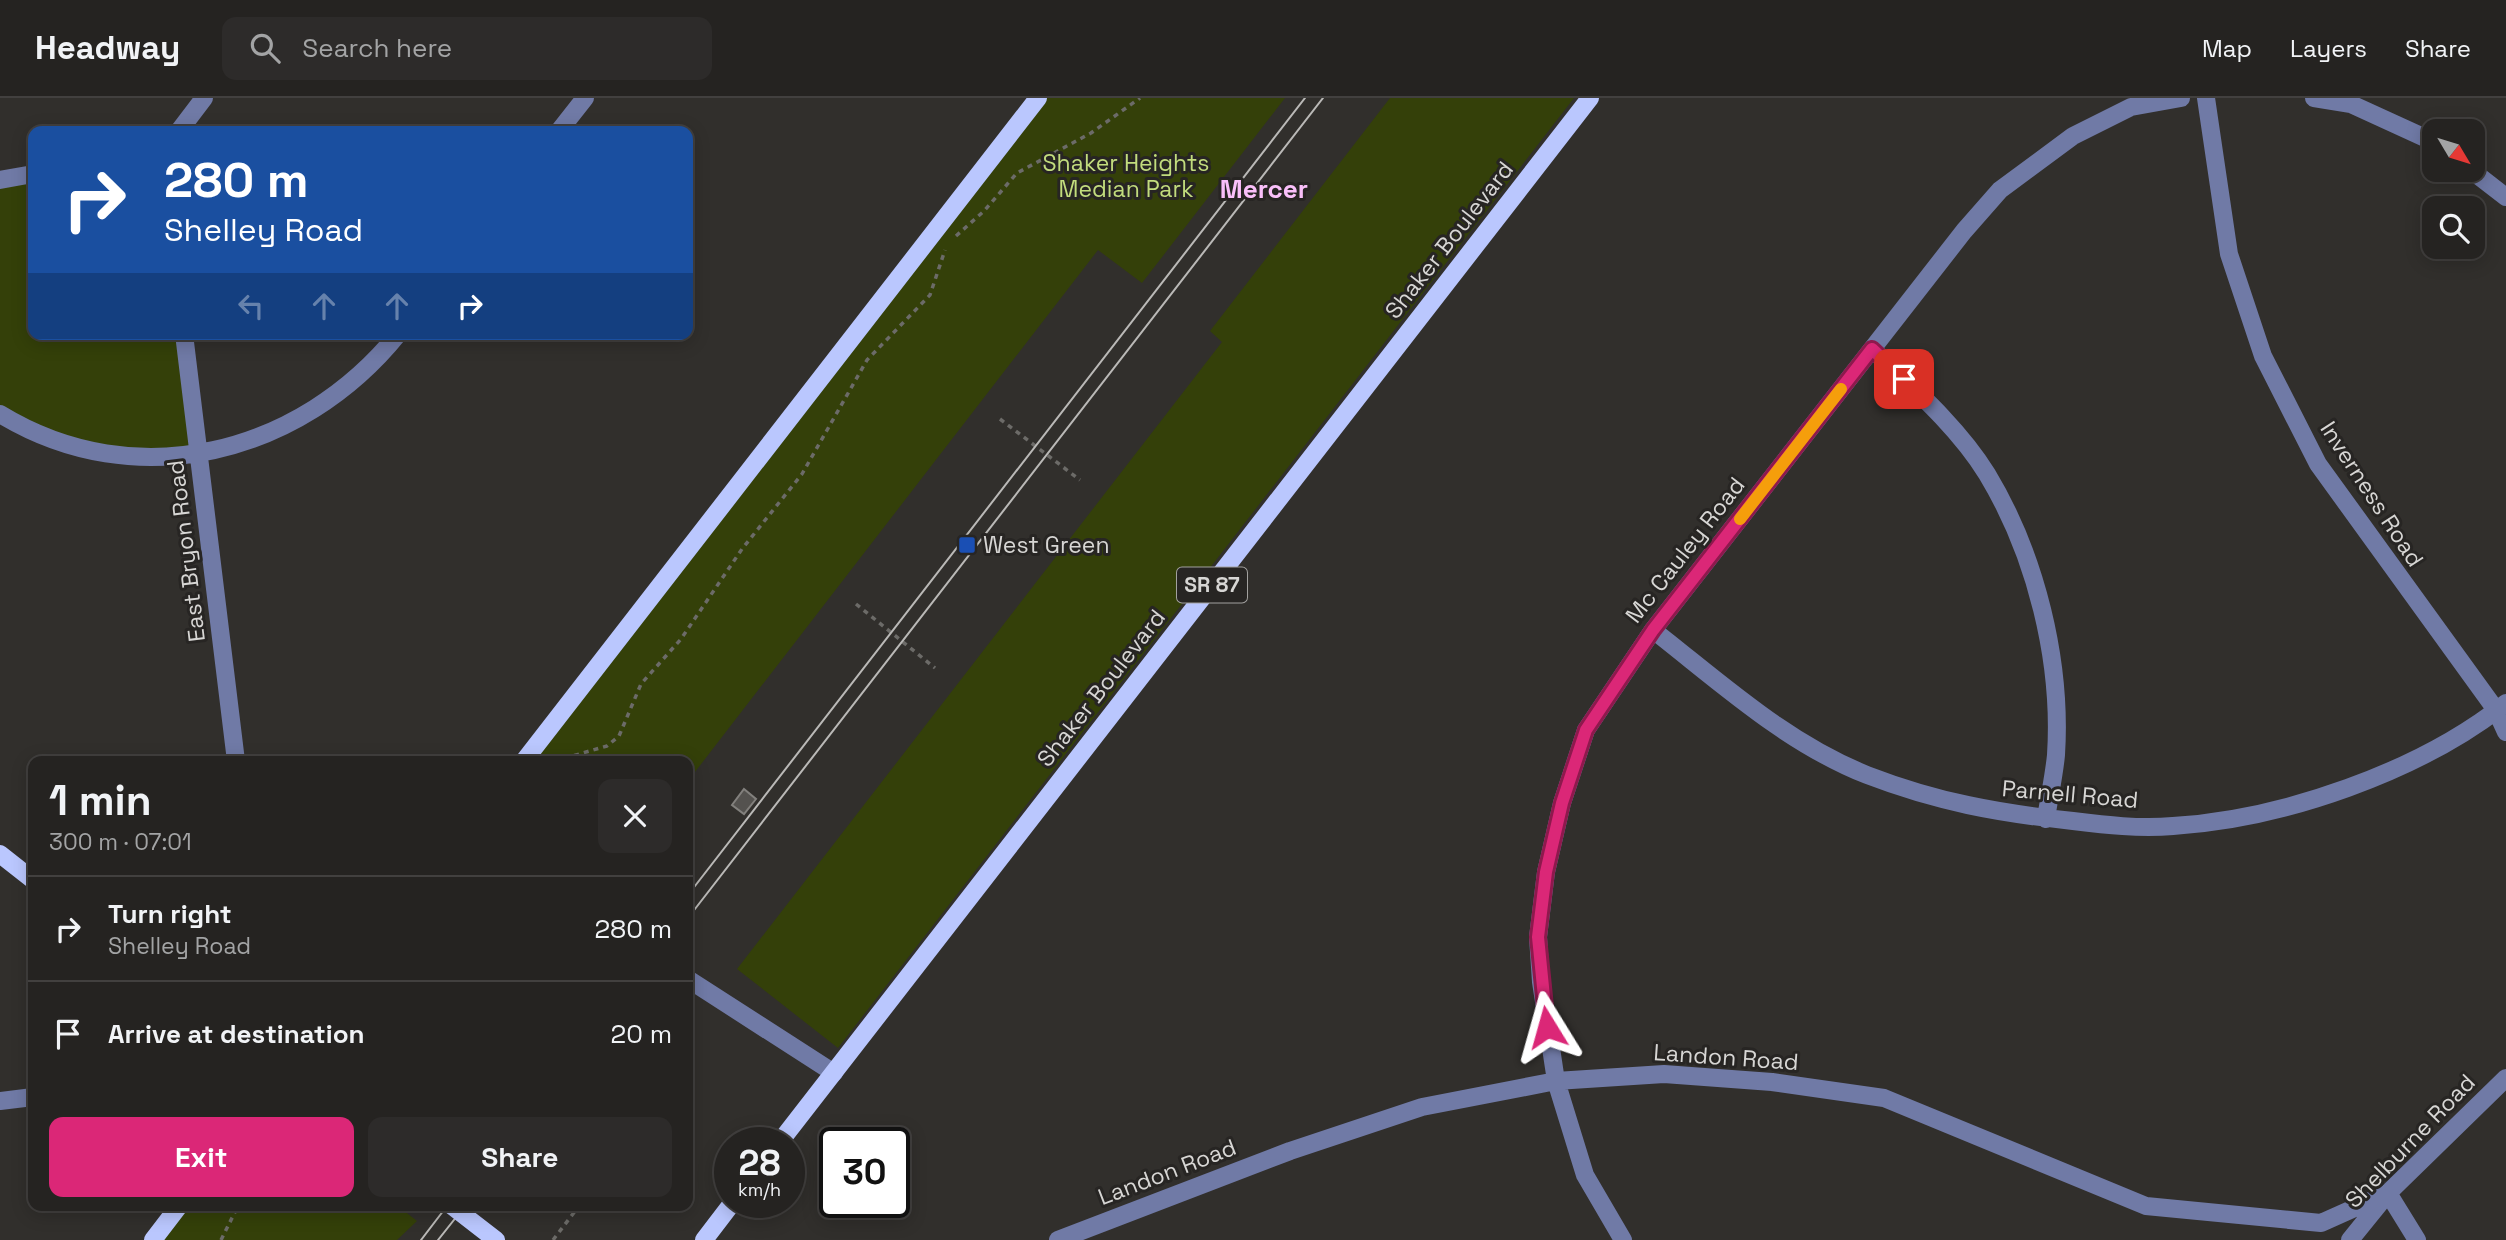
<!DOCTYPE html>
<html lang="en">
<head>
<meta charset="utf-8">
<style>
	:root { --surface:#252321; --page:#2d2b2a; --text:#f1f3f6; --muted:#a3a4a5; --line:#42403f; --accent:#db2777 }
	body { margin:0; font-family:"Space Grotesk",sans-serif; background:var(--page); color:var(--text); height:100vh; display:flex; flex-direction:column; font-size:26px; white-space:nowrap }
	* { box-sizing:border-box; margin:0 }
	p { font-size:23px; color:var(--muted) }
	.icon { flex:none; width:38px; height:38px; fill:none; stroke:currentColor; stroke-width:2; stroke-linecap:round; stroke-linejoin:round }
	.map { position:relative; flex:1; overflow:hidden }
	.details { position:absolute; left:28px; top:658px; width:665px; height:455px; display:flex; flex-direction:column; background:var(--surface); border-radius:14px; box-shadow:0 4px 18px #0003,0 0 0 2px var(--line) }
	.details>* { flex:none }
	.guide { position:absolute; left:28px; top:28px; width:665px; height:214px; border-radius:14px; box-shadow:0 4px 18px #0003,0 0 0 2px var(--line); background:#1a4fa0; color:#fff; overflow:hidden }
	.needle { width:46px; rotate:128deg }
	.tools { position:absolute; left:2422px; top:21px; display:grid; gap:14px }
	.tools a { display:grid; place-items:center; width:63px; height:63px; border-radius:14px; background:var(--surface); box-shadow:0 4px 18px #0003,0 0 0 2px var(--line); font-size:35px }
	.speed { position:absolute; left:714px; top:1029px; display:flex; gap:14px; font-size:35px; font-weight:700; text-align:center }
	.speed>* { display:grid; place-content:center; width:91px; height:91px; border-radius:50%; background:var(--surface); box-shadow:0 4px 18px #0003,0 0 0 2px var(--line); line-height:1 }
	.speed small { font-size:18px; font-weight:400 }
	.speed .limit { border:4px solid #111; border-radius:10px; background:#fff; color:#111 }
	.pin { position:absolute; display:grid; place-items:center; width:60px; height:60px; color:#fff; margin:-30px; border-radius:14px; box-shadow:0 4px 10px #0006 }
	.me { position:absolute; width:77px; margin:-38px; rotate:352deg; stroke-linejoin:round; filter:drop-shadow(0 0 5px #0008) }
	.turn { display:flex; align-items:center; gap:24px; height:147px; padding:0 21px; font-size:32px }
	.turn .icon { width:91px; height:91px; stroke-width:2.5 }
	.turn b { display:block; font-size:49px; line-height:60px }
	.lanes { display:flex; align-items:center; height:66px; padding:0 21px; background:#0003; justify-content:center; gap:35px; direction:ltr }
	.lanes .off { opacity:.35 }
	.round { display:grid; place-items:center; flex:none; width:74px; height:74px; border-radius:14px; background:var(--page) }
	.summary { display:flex; align-items:center; justify-content:space-between; height:119px; padding:0 21px }
	h1 { font-size:42px; font-weight:800; line-height:52px }
	.primary-button { display:flex; gap:14px; margin-top:auto; padding:14px 21px }
	.primary-button a { flex:1; height:80px; border-radius:14px; background:var(--accent); color:#fff; font-size:28px; font-weight:800; line-height:80px; text-align:center }
	.primary-button a+a { background:var(--page); color:var(--text) }
	ul { padding:0; list-style:none }
	li { display:flex; align-items:center; gap:21px; height:105px; padding:0 21px; border-top:2px solid var(--line) }
	li div { flex:1 }
	li b { display:block; font-size:26px }
	li em { font-style:normal }
	header { display:flex; align-items:center; gap:42px; box-sizing:border-box; height:98px; padding:0 35px; background:var(--surface); border-bottom:2px solid var(--line) }
	header strong { font-size:33px }
	nav { display:flex; gap:38px; margin-inline-start:auto; font-size:24px }
	.search { width:490px; height:63px; background:var(--page); display:flex; align-items:center; gap:18px; box-sizing:border-box; padding:0 24px; border-radius:14px; color:var(--muted); font-size:26px }
	.map>svg:first-child { display:block }
	.green { fill:#344009 }
	.building { fill:#54524f; stroke:#82807d; stroke-width:2 }
	.lines { fill:none; stroke-linecap:round; stroke-linejoin:round }
	.path { stroke:#6c6b68; stroke-width:3.5; stroke-dasharray:5 5; stroke-linecap:butt }
	.minor { stroke:#707aa6; stroke-width:18 }
	.major { stroke:#bac7fe; stroke-width:18 }
	.tram { stroke:#bab9b7; stroke-width:2 }
	.major-bridge { stroke:#bac7fe; stroke-width:18 }
	.route-casing { stroke:#8e194d; stroke-width:18 }
	.route { stroke:#db2777; stroke-width:12 }
	.slow { stroke:#f59e0b; stroke-width:12 }
	.transit-dot { fill:#1a4fb4; stroke:#272523; stroke-width:2.5 }
	.labels { text-anchor:middle; stroke-width:6; stroke-linejoin:round; paint-order:stroke }
	.shield { fill:#272523; stroke:#a2a19f; stroke-width:2 }
	.shield-label { font-size:21px; font-weight:bold; fill:#d7d6d4 }
	.park-label { font-size:23px; fill:#c2dc7d; stroke:#272523 }
	.street-label { font-size:23px; fill:#d7d6d4; stroke:#272523 }
	.poi-label { font-size:23px; fill:#d7d6d4; stroke:#272523; text-anchor:start }
	.quarter-label { font-size:26px; font-weight:bold; fill:#f9bff9; stroke:#272523 }
</style>
</head>
<body>
<header>
<strong>Headway</strong>
<div class="search"><svg class="icon" aria-label="search" viewBox="0 0 24 24"><circle cx="10" cy="10" r="6"/><path d="M15 15l6 6"/></svg>Search here</div>
<nav><a>Map</a><a>Layers</a><a>Share</a></nav>
</header>
<div class="map">
<svg width="2506" height="1142" viewBox="0 0 2506 1142">
	<rect width="100%" height="100%" fill="#312f2c"/>
	<path class="green" d="M1038,0H1285L1142,185L1098,152L688,683V663H524Z
		M1390,0H1574L838,950L737,871L1222,244L1210,233Z
		M33,76V236H184L198,356L127,358L0,316V82Z
		M179,1108H398L417,1123L397,1142H153Z"/>
	<path class="building" d="M744,691L756,701L744,716L732,707Z"/>
	<g class="lines">
		<path class="path" d="M956,138L984,113L1017,75L1091,35L1140,0
			M1000,321L1080,382
			M856,506L935,570
			M555,663L607,648L619,638L641,586L681,541L742,451L802,376L867,262L930,197L945,152
			M221,1142L238,1108
			M553,1142L579,1108"/>
		<path class="minor" d="M2206,0L2229,156L2263,258L2318,366L2496,612L2506,634
			M2314,0L2351,6L2434,44
			M179,33L204,0
			M559,33L585,0
			M2471,72L2506,99
			M0,82L33,76
			M184,236L236,663
			M1872,251C1912,289 1958,329 1987,376C2036,457 2062,563 2056,657C2054,678 2049,700 2046,721
			M0,316C136,399 301,356 398,236
			M1653,532C1721,585 1786,645 1867,677C1937,704 1998,715 2073,723C2105,727 2140,731 2173,728C2283,721 2419,674 2506,605
			M688,881L834,975
			M0,1003L33,999
			M1058,1142L1290,1053L1422,1009L1556,983L1664,976L1772,984L1884,1000L2146,1108L2321,1125L2388,1095L2417,1142
			M1623,1142L1585,1077L1556,983L1541,884L1538,839L1546,774L1562,705L1586,632L1653,532L1964,133L2000,92L2073,38L2131,9L2181,0
			M2350,1142L2388,1095L2506,980"/>
		<path class="major" d="M524,663L1038,0
			M0,756L33,782
			M779,1045L1590,0
			M153,1142L179,1108
			M704,1142L733,1104"/>
		<path class="tram" d="M688,797L1305,0
			M688,820L1323,0
			M421,1142L447,1108
			M438,1142L465,1108"/>
		<path class="major-bridge" d="M452,1108L496,1142"/>
	</g>
	<g class="lines">
		<g class="route-casing">
			<path id="route" d="M1547,929L1538,839L1546,774L1562,705L1586,632L1653,532L1872,251L1904,281"/>
		</g>
		<use href="#route" class="route"/>
		<path class="slow" d="M1740,421L1841,291"/>
	</g>
	<rect class="transit-dot" x="958" y="438" width="18" height="18" rx="3.5"/>
	<g class="labels">
		<rect class="shield" x="1177" y="469.5" width="70" height="35" rx="5"/>
		<g class="shield-label">
			<text x="1212" y="494">SR 87</text>
		</g>
		<g class="park-label">
			<text x="1126" y="73">Shaker Heights<tspan x="1126" dy="26">Median Park</tspan></text>
		</g>
		<g class="street-label">
			<text transform="translate(1449 142) rotate(-52)" y="8">Shaker Boulevard</text>
			<text transform="translate(2372 396) rotate(57)" y="8">Inverness Road</text>
			<text transform="translate(1685 452) rotate(-52)" y="8">Mc Cauley Road</text>
			<text transform="translate(186 453) rotate(-97)" y="8">East Bryon Road</text>
			<text transform="translate(1101 590) rotate(-52)" y="8">Shaker Boulevard</text>
			<text transform="translate(2070 696) rotate(5)" y="8">Parnell Road</text>
			<text transform="translate(1726 959) rotate(4)" y="8">Landon Road</text>
			<text transform="translate(2410 1043) rotate(-46)" y="8">Shelburne Road</text>
			<text transform="translate(1167 1074) rotate(-21)" y="8">Landon Road</text>
		</g>
		<g class="poi-label">
			<text x="983" y="455">West Green</text>
		</g>
		<g class="quarter-label">
			<text x="1264" y="100">Mercer</text>
		</g>
	</g>
</svg>
<div class="tools">
<a><svg class="needle" viewBox="-14 -14 28 28"><path d="M0-13l5 13h-10z" fill="#e53935"/><path d="M0 13l5-13h-10z" fill="#a3a4a5"/></svg></a>
<a><svg class="icon" aria-label="search" viewBox="0 0 24 24"><circle cx="10" cy="10" r="6"/><path d="M15 15l6 6"/></svg></a>
</div>
<div class="speed"><div>28<small>km/h</small></div><div class="limit">30</div></div>
<div class="pin" style="left:1904px;top:281px;background:#d93025"><svg class="icon" aria-label="arrive" viewBox="0 0 24 24"><path d="M6 21V4h12l-3 4 3 4H6"/></svg></div>
<svg class="me" style="left:1547px;top:929px" viewBox="-20 -20 40 40"><path d="M0-17L14 15 0 8-14 15z" fill="#db2777" stroke="#fff" stroke-width="4"/></svg>
<div class="guide">
<div class="turn"><svg class="icon" aria-label="right" viewBox="0 0 24 24"><path d="M7 20v-9h11M14 6l5 5-5 5"/></svg><div><b>280 m</b>Shelley Road</div></div>
<div class="lanes"><svg class="icon off" aria-label="left" viewBox="0 0 24 24"><path d="M17 20v-9H6M10 6l-5 5 5 5"/></svg><svg class="icon off" aria-label="ahead" viewBox="0 0 24 24"><path d="M12 20V5M6 11l6-6 6 6"/></svg><svg class="icon off" aria-label="ahead" viewBox="0 0 24 24"><path d="M12 20V5M6 11l6-6 6 6"/></svg><svg class="icon" aria-label="right" viewBox="0 0 24 24"><path d="M7 20v-9h11M14 6l5 5-5 5"/></svg></div>
</div>
<section class="details">
<div class="summary"><div><h1>1 min</h1><p>300 m · 07:01</p></div><a class="round"><svg class="icon" aria-label="close" viewBox="0 0 24 24"><path d="M6 6l12 12M18 6L6 18"/></svg></a></div>
<ul>
<li><svg class="icon" aria-label="right" viewBox="0 0 24 24"><path d="M7 20v-9h11M14 6l5 5-5 5"/></svg><div><b>Turn right</b><p>Shelley Road</p></div><em>280 m</em></li>
<li><svg class="icon" aria-label="arrive" viewBox="0 0 24 24"><path d="M6 21V4h12l-3 4 3 4H6"/></svg><div><b>Arrive at destination</b></div><em>20 m</em></li>
</ul>
<div class="primary-button"><a>Exit</a><a>Share</a></div>
</section>
</div>
</body>
</html>
